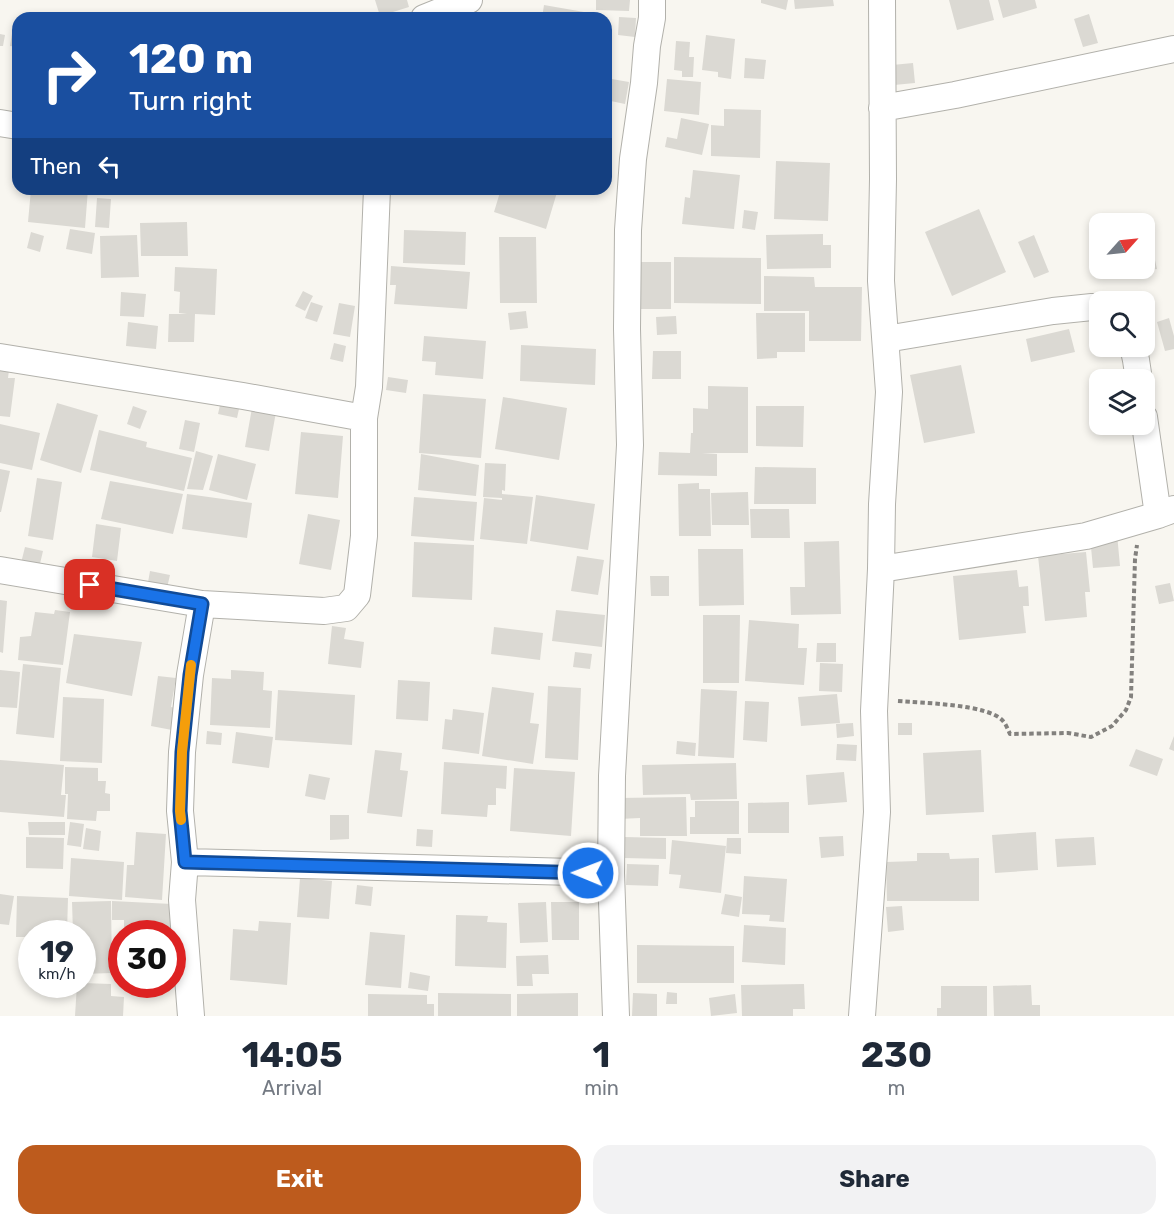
<!DOCTYPE html>
<html lang="en">
<head>
<meta charset="utf-8">
<style>
	:root { --surface:#fff; --page:#f2f2f3; --text:#1f2937; --muted:#747a83; --accent:#bd5b1d }
	body { margin:0; font-family:Rubik,sans-serif; background:var(--page); color:var(--text); height:100vh; display:flex; flex-direction:column; font-size:22px; white-space:nowrap }
	* { box-sizing:border-box; margin:0 }
	p { font-size:20px; color:var(--muted) }
	.icon { flex:none; width:33px; height:33px; fill:none; stroke:currentColor; stroke-width:2; stroke-linecap:round; stroke-linejoin:round }
	.map { position:relative; height:1016px; overflow:hidden }
	.drawer { display:flex; flex-direction:column; background:var(--surface); flex:1 }
	.drawer>* { flex:none }
	.hud { position:absolute; left:12px; top:12px; width:600px; height:183px; border-radius:18px; box-shadow:0 3px 9px #0003; background:#1a4fa0; color:#fff; overflow:hidden }
	.needle { width:39px; rotate:63deg }
	.tools { position:absolute; left:1089px; top:213px; display:grid; gap:12px }
	.tools a { display:grid; place-items:center; width:66px; height:66px; border-radius:12px; background:var(--surface); box-shadow:0 3px 9px #0003; font-size:30px }
	.speed { position:absolute; left:18px; top:920px; display:flex; gap:12px; font-size:30px; font-weight:700; text-align:center }
	.speed>* { display:grid; place-content:center; width:78px; height:78px; border-radius:50%; background:var(--surface); box-shadow:0 3px 9px #0003; line-height:1 }
	.speed small { font-size:15px; font-weight:400 }
	.speed .limit { border:9px solid #d22; background:#fff; color:#111 }
	.pin { position:absolute; display:grid; place-items:center; width:51px; height:51px; color:#fff; margin:-26px; border-radius:12px; box-shadow:0 3px 9px #0006 }
	.me { position:absolute; width:66px; margin:-33px; rotate:271deg; stroke-linejoin:round; filter:drop-shadow(0 0 4px #0008) }
	.turn { display:flex; align-items:center; gap:21px; height:126px; padding:0 18px; font-size:27px }
	.turn .icon { width:78px; height:78px; stroke-width:2.5 }
	.turn b { display:block; font-size:42px; line-height:51px }
	.then { display:flex; align-items:center; height:57px; padding:0 18px; background:#0003; gap:12px; font-size:22px }
	.eta { display:flex; justify-content:space-evenly; align-items:center; height:102px; text-align:center }
	.eta b { font-size:36px; font-weight:700; line-height:42px }
	.cta { display:flex; gap:12px; margin-top:auto; padding:12px 18px }
	.cta a { flex:1; height:69px; border-radius:18px; background:var(--accent); color:#fff; font-size:24px; font-weight:700; line-height:69px; text-align:center }
	.cta a+a { background:var(--page); color:var(--text) }
	.map>svg:first-child { display:block }
	.building { fill:#dbd9d3 }
	.lines { fill:none; stroke-linecap:round; stroke-linejoin:round }
	.minor-casing { stroke:#b2b1ab; stroke-width:28 }
	.path { stroke:#83817e; stroke-width:4; stroke-dasharray:4.5 3; stroke-linecap:butt }
	.minor { stroke:#fff; stroke-width:26 }
	.route-casing { stroke:#114b97; stroke-width:15 }
	.route { stroke:#1a73e8; stroke-width:10 }
	.slow { stroke:#f59e0b; stroke-width:10 }
</style>
</head>
<body>
<div class="map">
<svg width="1174" height="1016" viewBox="0 0 1174 1016">
	<rect width="100%" height="100%" fill="#f8f6f0"/>
	<path class="building" d="M375,0H407L409,7L380,16Z
		M596,0H630L629,11L596,10Z
		M761,0H788L786,10L761,3Z
		M794,0H833L834,6L795,9Z
		M949,0H989L994,20L957,30Z
		M998,0H1035L1037,8L1003,18Z
		M544,5L584,12L583,18H542Z
		M1089,14L1098,43L1083,47L1074,19Z
		M619,17L636,18L635,37L618,35Z
		M14,21L18,22V47L10,46Z
		M0,34L5,35L3,46H0Z
		M706,35L735,39L731,79L718,77V72L702,70Z
		M676,41L690,42L689,57H694L693,77H682V71L674,70Z
		M745,58L766,60L764,79L744,78Z
		M913,63L915,83L894,85L892,65Z
		M606,78L629,82L625,104L606,100Z
		M667,79L701,82L699,115L664,111Z
		M724,109L761,110L760,158L711,156V125L724,126Z
		M606,113L611,114L607,131L606,130Z
		M681,118L709,124L702,155L665,147L667,137L677,139Z
		M776,161L830,163L828,221L774,219Z
		M693,170L740,175L734,229L682,224L685,197L690,198Z
		M31,189H88L85,228L28,222Z
		M501,189H558L546,229L494,212Z
		M97,198L111,199L109,228L95,227Z
		M979,209L1006,272L952,296L925,232Z
		M744,210L758,212L755,230L742,228Z
		M187,222L188,256H141L140,223Z
		M70,229L95,233L92,254L66,249Z
		M404,230L466,232L465,265L403,263Z
		M31,232L44,236L40,252L27,248Z
		M823,234V245H831V268L767,269L766,235Z
		M137,235L139,277L101,278L100,236Z
		M1034,235L1049,272L1034,278L1018,242Z
		M499,237H536L537,303H500Z
		M1153,251L1157,269L1138,272L1137,268H1144V253Z
		M674,257L761,258V304L674,303Z
		M639,262H671V309H639Z
		M391,266L470,272L467,309L394,304L396,285H390Z
		M175,267L217,269L215,315L195,314L194,342H168L169,314H187L179,313L180,292L174,291Z
		M764,276L814,277L815,287H862L861,341H809V311H764Z
		M303,291L313,296L305,311L295,306Z
		M121,292L146,294L144,317L120,316Z
		M311,302L323,306L317,322L305,318Z
		M339,303L355,306L350,337L333,334Z
		M526,311L528,328L510,330L508,313Z
		M756,313H805V352H777V358L757,359Z
		M676,316L677,334L657,335L656,317Z
		M1169,318L1174,336V349L1165,351L1157,322Z
		M128,322L158,326L156,349L126,346Z
		M1069,329L1075,352L1031,362L1026,339Z
		M424,336L486,341L483,379L435,375L436,362L422,361Z
		M334,343L346,346L343,362L330,359Z
		M521,345L596,349L595,385L520,381Z
		M653,351H681V379H652Z
		M0,361L10,362L8,378H15L10,417L0,416Z
		M961,365L975,433L924,443L910,375Z
		M388,377L408,380L406,393L386,390Z
		M708,386L748,387V453H702L717,454V476L658,475L659,452L690,453L691,433H693V408L708,409Z
		M423,394L486,399L481,458L419,453Z
		M222,396L241,400L237,418L218,414Z
		M503,397L567,408L559,460L495,449Z
		M57,403L98,415L81,473L40,460Z
		M133,406L147,411L140,429L127,424Z
		M756,406H804L803,447L756,446Z
		M252,408L276,412L269,451L245,447Z
		M185,420L200,423L194,452L179,449Z
		M0,424L40,433L32,470L0,463Z
		M99,430L147,442L146,447L192,458L184,491L90,470Z
		M301,432L343,436L338,498L295,494Z
		M196,451L213,456L203,490L187,489Z
		M218,454L256,464L247,500L209,490Z
		M421,454L479,465L476,496L418,490Z
		M485,463L506,464L505,491L502,490V494L533,497L527,544L480,539L484,498L502,500V498L483,497Z
		M755,467L816,468V504H754Z
		M0,469L10,471L1,512H0Z
		M37,478L62,482L53,540L28,536Z
		M110,481L183,494L173,534L101,519Z
		M699,483V489H710L711,536H679L678,484Z
		M748,492L749,525H712L711,493Z
		M187,494L252,503L247,538L182,529Z
		M536,495L595,504L588,550L530,541Z
		M414,497L477,502L474,541L411,536Z
		M750,509H789L790,538H751Z
		M308,514L340,520L331,570L299,564Z
		M96,524L121,528L117,561L92,557Z
		M1117,534L1120,566L1093,568L1090,537Z
		M839,541L841,614L791,615L790,587H805L804,542Z
		M414,542L474,545L472,600L412,597Z
		M25,547L43,551L39,568L21,563Z
		M698,549H743L744,605L699,606Z
		M1086,552L1090,592H1085L1087,617L1045,621L1038,556Z
		M577,556L604,560L598,595L571,591Z
		M1017,570L1019,587L1028,586L1029,606H1023L1026,633L959,640L953,576Z
		M150,571L170,575L166,592L147,588Z
		M650,576H669V596H651Z
		M1170,583L1174,601L1159,604L1155,586Z
		M0,600L7,601L3,653L0,652Z
		M55,610L70,612L63,665L18,660L20,637L31,636L35,612L54,614Z
		M556,610L605,615L602,647L552,641Z
		M703,615H740L739,683H703Z
		M749,620L799,624L798,648H807L804,685L745,681Z
		M332,626L346,628L344,639L364,642L361,668L328,664Z
		M494,627L543,633L540,660L491,654Z
		M74,634L142,642L132,696L66,683Z
		M817,643H836V662H816Z
		M575,652L592,654L590,669L573,667Z
		M820,663L843,664L842,692L819,691Z
		M23,664L61,668L54,738L16,734Z
		M0,670L20,672L17,708L0,707Z
		M231,670L264,672L263,690L272,691L270,728L210,725L212,678L231,679Z
		M158,676L176,678L171,707L175,708L172,730L151,726Z
		M398,680L430,682L428,721L396,719Z
		M548,686L581,688L578,760L545,758Z
		M492,687L534,693L530,723L539,724L533,764L482,756Z
		M701,689L737,691L734,758L698,756Z
		M278,690L355,695L352,745L275,740Z
		M837,694L840,723L801,726L798,697Z
		M63,697L104,699L102,763L60,761Z
		M745,701L769,702L767,742L743,740Z
		M453,709L484,713L479,754L442,749L445,719L452,720Z
		M853,723L854,736L837,738L836,724Z
		M898,723H912V735H898Z
		M207,731L222,733L221,745L206,744Z
		M236,732L273,737L269,768L232,763Z
		M1174,736V751L1169,749Z
		M677,741L696,743L695,756L676,754Z
		M837,744L857,745L856,761L836,760Z
		M1136,749L1163,759L1157,776L1129,766Z
		M375,750L402,753L400,770L408,771L402,817L367,813Z
		M981,750L984,812L926,815L923,753Z
		M0,760L64,765L61,795H66L64,817L0,812Z
		M444,762L507,766L506,789L496,788V805H488L487,817L441,814Z
		M736,763L737,799L691,800L690,794L643,795L642,765Z
		M65,767L98,768V781H106L105,793L110,794V811H97L96,821L67,819L68,794H65Z
		M514,768L575,772L571,836L510,831Z
		M844,772L847,802L808,805L806,775Z
		M309,774L330,778L325,800L305,796Z
		M686,797L687,836H640V818L619,819L618,798Z
		M695,801H739V834H690V817H695Z
		M789,802V833H748V803Z
		M330,815H349V839L330,840Z
		M28,822H65V835H29Z
		M70,822L84,824L81,847L67,845Z
		M86,828L101,831L99,851L83,849Z
		M417,829L433,830L432,847L416,846Z
		M136,832L166,834L162,900L125,897L127,865H134Z
		M1036,832L1038,870L995,873L992,835Z
		M843,836L844,856L821,858L819,837Z
		M26,837L64,838L63,869L26,868Z
		M624,837L666,838V859L624,858Z
		M1094,837L1096,865L1057,867L1055,839Z
		M727,838H741V854L726,853Z
		M672,840L726,846L721,893L679,888L681,875L669,874Z
		M917,853H949L950,859L979,858V901H887L886,862L917,861Z
		M71,858L124,862L122,900L69,896Z
		M627,864L659,865L658,886L626,885Z
		M744,876L787,879L784,922L769,921L770,915L742,914Z
		M300,878L332,881L329,919L297,917Z
		M357,885L373,887L371,906L355,904Z
		M0,894L14,896L9,925L0,924Z
		M725,894L742,897L739,917L721,914Z
		M17,896L68,898L67,933H32V937H16Z
		M111,901L112,973L82,974V933H73L72,902Z
		M112,901L172,904L171,929L124,927V920H112Z
		M546,902L548,942L520,943L518,903Z
		M551,902H579V940H552Z
		M902,906L904,930L888,932L886,907Z
		M456,915L488,916L487,922L507,923L506,968L455,966Z
		M259,921L291,923L287,985L230,980L233,929L258,931Z
		M744,925L786,928L785,965L742,962Z
		M370,932L405,935L401,988L365,985Z
		M637,945L734,946V983H637Z
		M548,955L549,974H532L533,986H517L516,956Z
		M410,972L430,976L428,991L408,988Z
		M82,983L111,984V996L124,997L123,1016H75L77,984H82Z
		M804,984L805,1009H793V1016H742L741,985Z
		M1031,985L1032,1005H1040V1016H994L993,986Z
		M941,986H987V1016H937V1008H941Z
		M667,992L677,993V1004H666Z
		M438,993L511,994V1016H438Z
		M578,993V1016H517V994Z
		M633,993L657,994V1016H632Z
		M368,994L427,995V1004H434V1016H368Z
		M735,994L737,1013L711,1016L709,998Z"/>
	<g class="lines">
		<g class="minor-casing">
			<path id="minor" d="M424,18L469,0
				M882,108L955,95L1174,49
				M0,123L18,126
				M886,339L1053,311L1092,307L1100,308
				M1133,346L1136,360L1139,380
				M0,357L243,396L364,418
				M1144,417L1158,515
				M881,569L1086,536L1158,515L1174,509
				M0,570L202,604L324,611L346,608L357,595L364,536V418L369,387L377,189
				M185,862L611,873
				M191,1016L182,900L185,862L180,811L182,752L190,675L202,604
				M616,1016L611,873L612,776L630,445L627,329L628,230L633,159L644,83L647,46L652,18V0
				M862,1016L877,812L874,711L881,569L882,504L889,392L881,281L883,179L882,0"/>
		</g>
		<path class="path" d="M898,701C921,703 989,704 1003,721C1006,724 1008,730 1010,734L1068,733L1091,737L1112,726L1126,710L1131,697L1135,559L1137,545"/>
		<use href="#minor" class="minor"/>
	</g>
	<g class="lines">
		<g class="route-casing">
			<path id="route" d="M90,585L202,604L190,675L182,752L180,811L185,862L588,873"/>
		</g>
		<use href="#route" class="route"/>
		<path class="slow" d="M181,820L180,811L182,752L191,665"/>
	</g>
</svg>
<div class="tools">
<a><svg class="needle" viewBox="-14 -14 28 28"><path d="M0-13l5 13h-10z" fill="#e53935"/><path d="M0 13l5-13h-10z" fill="#747a83"/></svg></a>
<a><svg class="icon" aria-label="search" viewBox="0 0 24 24"><circle cx="10" cy="10" r="6"/><path d="M15 15l6 6"/></svg></a>
<a><svg class="icon" aria-label="layers" viewBox="0 0 24 24"><path d="M12 4l9 5-9 5-9-5zM3 14l9 5 9-5"/></svg></a>
</div>
<div class="speed"><div>19<small>km/h</small></div><div class="limit">30</div></div>
<div class="pin" style="left:90px;top:585px;background:#d93025"><svg class="icon" aria-label="arrive" viewBox="0 0 24 24"><path d="M6 21V4h12l-3 4 3 4H6"/></svg></div>
<svg class="me" style="left:588px;top:873px" viewBox="-20 -20 40 40"><circle r="17" fill="#1a73e8" stroke="#fff" stroke-width="3"/><path d="M0-11L8 9 0 5-8 9z" fill="#fff"/></svg>
<div class="hud">
<div class="turn"><svg class="icon" aria-label="right" viewBox="0 0 24 24"><path d="M7 20v-9h11M14 6l5 5-5 5"/></svg><div><b>120 m</b>Turn right</div></div>
<div class="then">Then<svg class="icon" aria-label="left" viewBox="0 0 24 24"><path d="M17 20v-9H6M10 6l-5 5 5 5"/></svg></div>
</div>
</div>
<section class="drawer">
<div class="eta">
<div><b>14:05</b><p>Arrival</p></div>
<div><b>1</b><p>min</p></div>
<div><b>230</b><p>m</p></div>
</div>
<div class="cta"><a>Exit</a><a>Share</a></div>
</section>
</body>
</html>
